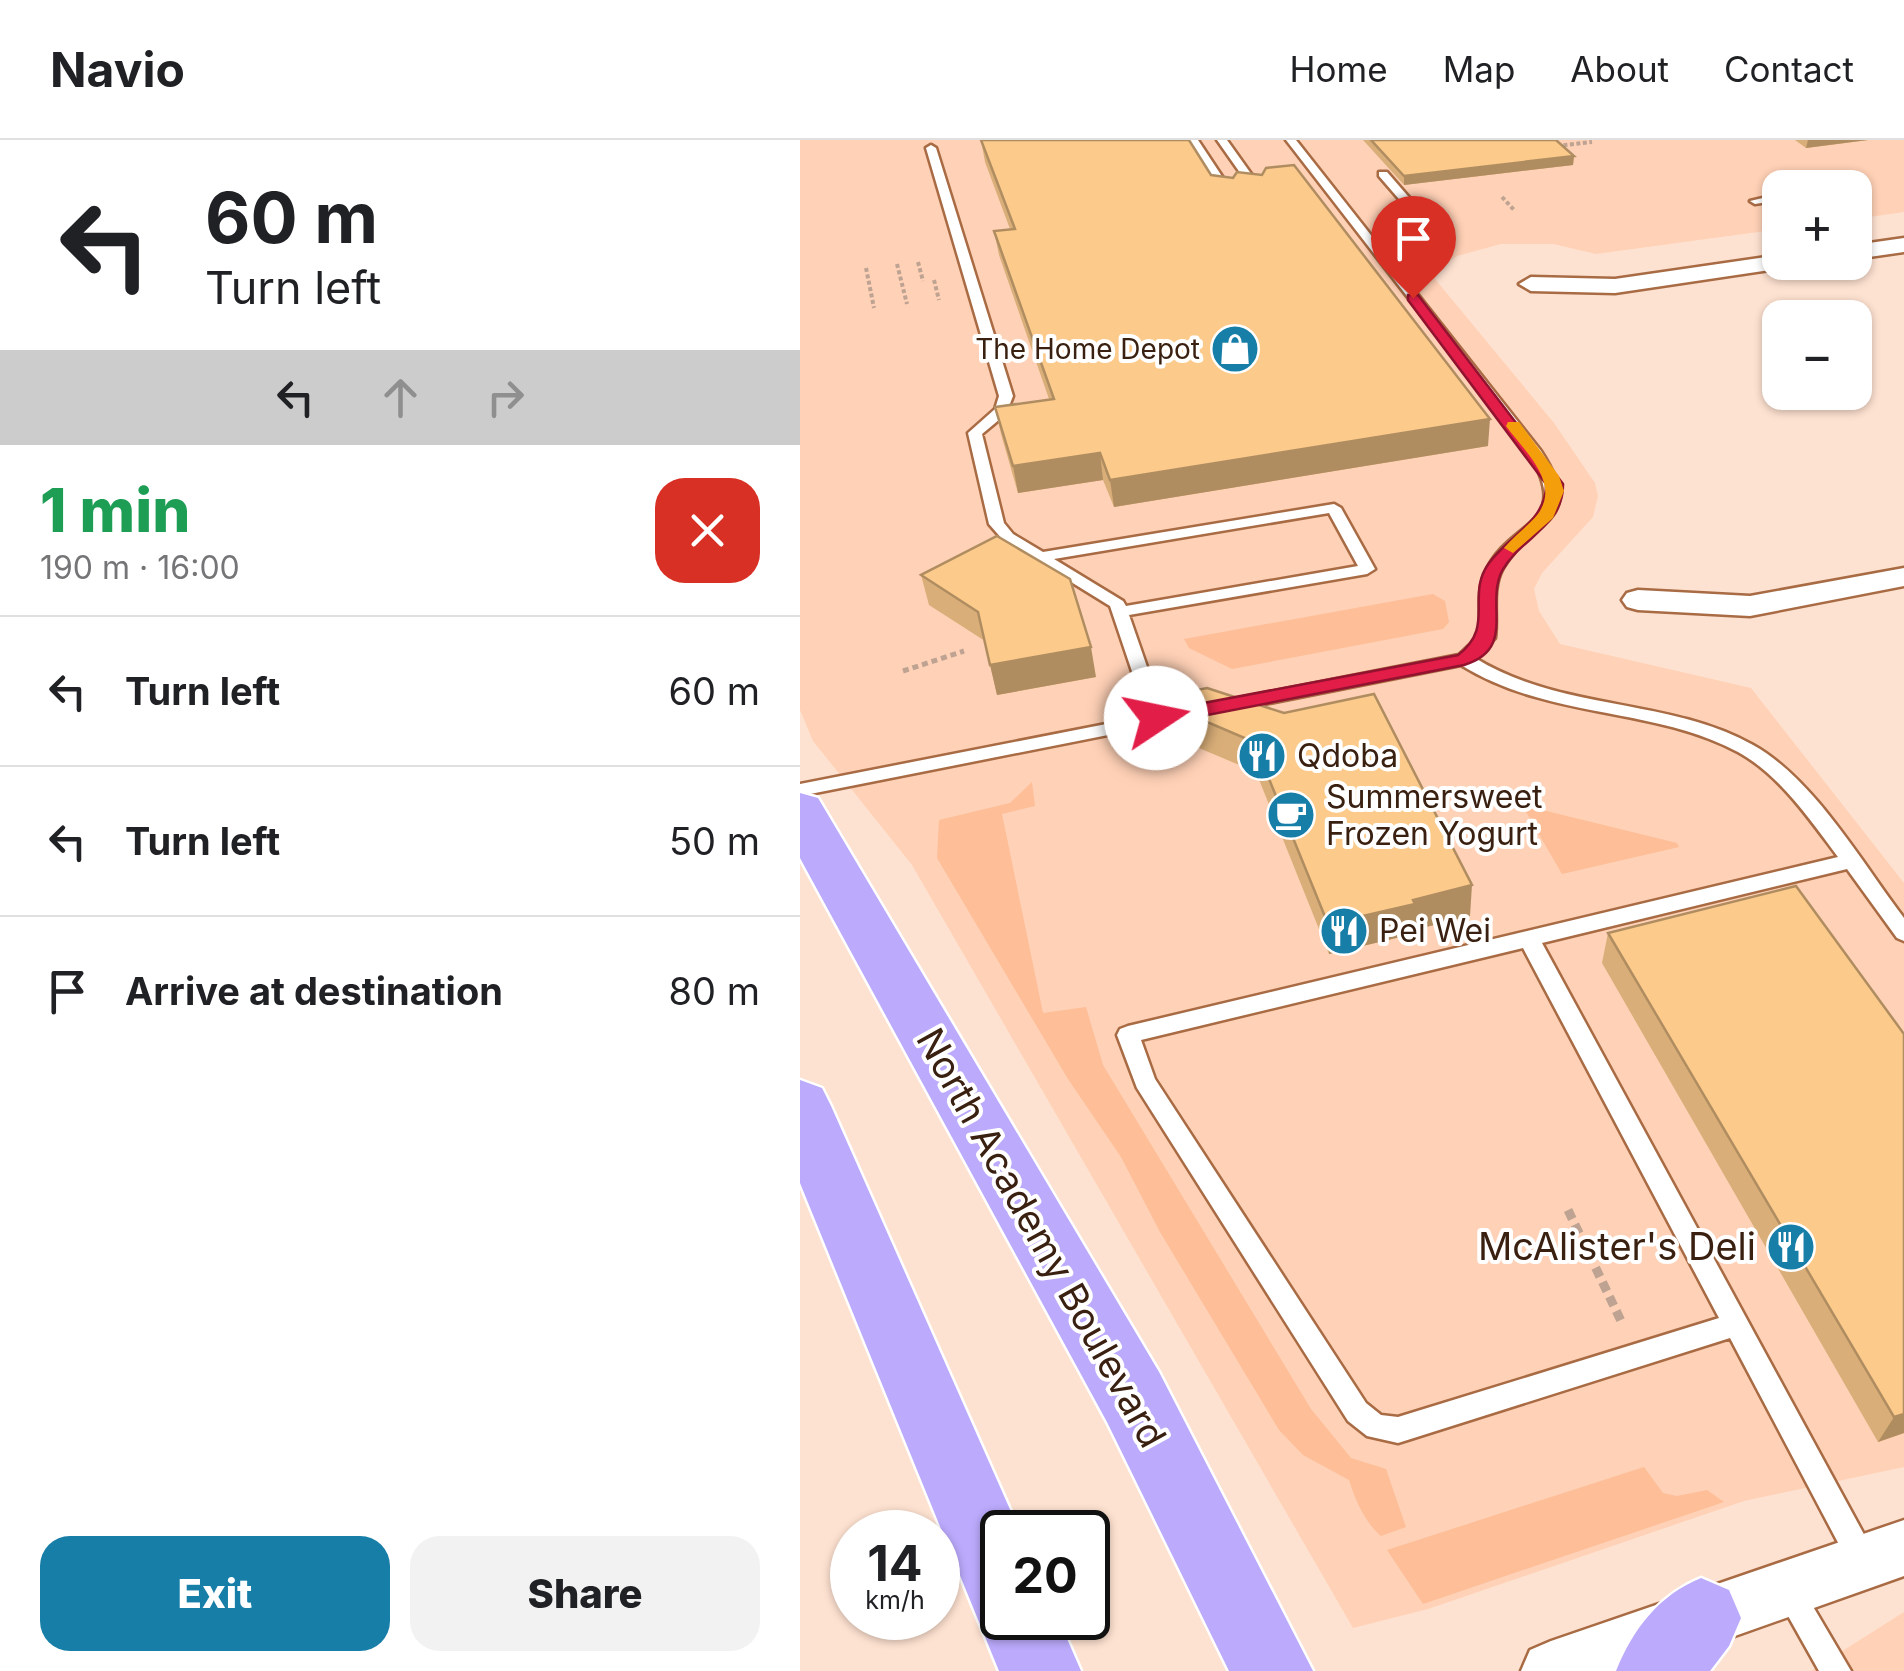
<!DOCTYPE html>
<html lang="en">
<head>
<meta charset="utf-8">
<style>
	:root { --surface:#fff; --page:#f2f2f2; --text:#202124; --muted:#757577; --line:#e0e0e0; --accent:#177ea8 }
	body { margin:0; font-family:Inter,sans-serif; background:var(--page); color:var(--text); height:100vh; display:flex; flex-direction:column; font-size:38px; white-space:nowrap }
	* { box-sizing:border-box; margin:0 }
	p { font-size:32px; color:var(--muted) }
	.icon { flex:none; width:55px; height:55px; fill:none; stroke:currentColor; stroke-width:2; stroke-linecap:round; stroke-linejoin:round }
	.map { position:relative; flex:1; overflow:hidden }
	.drawer { display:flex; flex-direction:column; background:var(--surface); width:800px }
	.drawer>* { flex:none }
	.top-card { background:#fff; color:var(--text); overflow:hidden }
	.controls { position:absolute; left:962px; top:30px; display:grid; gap:20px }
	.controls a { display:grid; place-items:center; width:110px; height:110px; border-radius:20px; background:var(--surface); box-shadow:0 2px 8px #0004; font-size:50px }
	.speed { position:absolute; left:30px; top:1370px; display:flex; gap:20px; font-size:50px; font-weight:700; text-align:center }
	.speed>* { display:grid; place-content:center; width:130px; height:130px; border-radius:50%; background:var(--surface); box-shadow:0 2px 8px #0004; line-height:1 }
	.speed small { font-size:25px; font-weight:400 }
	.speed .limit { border:5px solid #111; border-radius:15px; background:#fff; color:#111 }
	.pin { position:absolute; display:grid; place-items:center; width:85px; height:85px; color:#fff; margin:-102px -42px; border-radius:50% 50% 50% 0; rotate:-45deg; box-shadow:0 0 10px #0007 }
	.pin .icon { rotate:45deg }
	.me { position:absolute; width:110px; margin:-55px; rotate:79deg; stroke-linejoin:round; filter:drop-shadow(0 0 8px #0008) }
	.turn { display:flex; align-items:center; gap:35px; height:210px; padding:0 40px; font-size:45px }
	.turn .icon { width:130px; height:130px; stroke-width:2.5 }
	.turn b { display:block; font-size:70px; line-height:85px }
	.lanes { display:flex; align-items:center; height:95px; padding:0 40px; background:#0003; justify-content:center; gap:50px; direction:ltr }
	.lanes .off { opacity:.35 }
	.round { display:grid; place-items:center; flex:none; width:105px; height:105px; border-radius:30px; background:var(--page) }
	.overview { display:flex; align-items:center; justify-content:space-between; height:170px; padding:0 40px }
	h1 { font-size:60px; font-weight:800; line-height:75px; color:#1e9e55 }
	.action { display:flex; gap:20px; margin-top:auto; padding:20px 40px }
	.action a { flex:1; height:115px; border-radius:30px; background:var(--accent); color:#fff; font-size:40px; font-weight:800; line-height:115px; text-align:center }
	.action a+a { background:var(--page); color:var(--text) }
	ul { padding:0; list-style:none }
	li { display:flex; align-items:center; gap:30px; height:150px; padding:0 40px; border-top:2px solid var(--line) }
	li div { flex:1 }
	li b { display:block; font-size:38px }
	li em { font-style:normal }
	header { display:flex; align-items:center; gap:60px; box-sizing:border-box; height:140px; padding:0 50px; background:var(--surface); border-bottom:2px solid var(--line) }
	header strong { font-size:48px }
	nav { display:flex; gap:55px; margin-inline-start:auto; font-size:35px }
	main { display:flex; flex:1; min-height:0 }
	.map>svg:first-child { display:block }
	.built { fill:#ffd1b6 }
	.green { fill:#fdbe98 }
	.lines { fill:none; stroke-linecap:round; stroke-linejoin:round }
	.service-casing { stroke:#a86b44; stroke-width:5 }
	.minor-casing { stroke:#a86b44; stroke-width:5 }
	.trunk-casing { stroke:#fff; stroke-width:5 }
	.path-far2 { stroke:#bea392; stroke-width:4; stroke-dasharray:4 2.5; stroke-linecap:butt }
	.path-far1 { stroke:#bea392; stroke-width:5; stroke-dasharray:6 4; stroke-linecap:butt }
	.path { stroke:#bea392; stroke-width:9; stroke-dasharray:10 6; stroke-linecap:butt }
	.service { fill:#fff; fill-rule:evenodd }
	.minor { fill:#fff; fill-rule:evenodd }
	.trunk { fill:#bcaafc; fill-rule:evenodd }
	.wall { fill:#d9ae78 }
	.shaded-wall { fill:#b08d61 }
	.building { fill:#fcca8b; stroke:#b08d61; stroke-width:2.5 }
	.route { fill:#e11d48; stroke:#92132f; stroke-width:2.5 }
	.slow { fill:#f59e0b }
	.labels { text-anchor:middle; stroke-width:8; stroke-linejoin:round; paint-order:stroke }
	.far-poi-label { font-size:28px; fill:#3a2010; stroke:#fff; text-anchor:end }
	.poi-label { font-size:32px; fill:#3a2010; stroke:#fff; text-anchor:start }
	.near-street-label { font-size:38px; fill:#3a2010; stroke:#fff }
	.near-poi-label { font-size:38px; fill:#3a2010; stroke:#fff; text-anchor:end }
</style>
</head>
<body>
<header>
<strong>Navio</strong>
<nav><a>Home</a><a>Map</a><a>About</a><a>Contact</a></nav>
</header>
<main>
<section class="drawer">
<div class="top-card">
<div class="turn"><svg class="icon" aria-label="left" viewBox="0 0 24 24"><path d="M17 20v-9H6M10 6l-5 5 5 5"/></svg><div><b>60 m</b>Turn left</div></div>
<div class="lanes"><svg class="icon" aria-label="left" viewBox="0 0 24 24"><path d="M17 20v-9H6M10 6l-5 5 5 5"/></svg><svg class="icon off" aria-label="ahead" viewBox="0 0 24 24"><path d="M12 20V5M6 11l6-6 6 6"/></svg><svg class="icon off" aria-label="right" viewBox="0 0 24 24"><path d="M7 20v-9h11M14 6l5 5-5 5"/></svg></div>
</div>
<div class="overview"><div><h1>1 min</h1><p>190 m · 16:00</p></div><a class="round" style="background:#d93025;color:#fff"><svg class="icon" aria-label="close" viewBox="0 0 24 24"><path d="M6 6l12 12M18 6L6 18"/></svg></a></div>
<ul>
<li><svg class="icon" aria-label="left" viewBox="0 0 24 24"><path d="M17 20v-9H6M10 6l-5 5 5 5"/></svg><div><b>Turn left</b></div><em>60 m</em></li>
<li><svg class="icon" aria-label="left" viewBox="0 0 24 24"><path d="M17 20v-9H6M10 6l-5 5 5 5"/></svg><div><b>Turn left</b></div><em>50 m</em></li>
<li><svg class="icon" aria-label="arrive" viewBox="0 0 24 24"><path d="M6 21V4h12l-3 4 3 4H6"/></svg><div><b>Arrive at destination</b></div><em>80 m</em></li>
</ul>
<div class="action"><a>Exit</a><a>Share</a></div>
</section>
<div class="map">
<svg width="1104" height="1531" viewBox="0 0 1104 1531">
	<rect width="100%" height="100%" fill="#fee2d1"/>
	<path class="built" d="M0,0H1104V72L1055,79V48H980V89L796,114L753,104H701L657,116L642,126L635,139L754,283L795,343L798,356L793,377L742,433L734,449L739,471L760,504L951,548L1104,743V1327L944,1361L628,1469L553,1488L112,725L13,601L0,570Z
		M1104,1472V1531H1011Z"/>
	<path class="green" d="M633,454L645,461L649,482L643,489L432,529L389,508L384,499Z
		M232,642L235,666L202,674L243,873L286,867L303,925L511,1269L551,1318L586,1329L606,1387L581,1396C565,1382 556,1362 549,1340L503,1315L479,1290L360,1092L321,1017L268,939L137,718L139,680L210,663Z
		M722,665L877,703L879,707L762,734Z
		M844,1327L863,1353L877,1356L907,1350L924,1362L623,1464L587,1410Z"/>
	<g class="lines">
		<g class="service-casing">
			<path id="service" d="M388,0H398L435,56L434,58H426Z
				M417,0H427L464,52L463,54H455Z
				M486,0H496L741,311C788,384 733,376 703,428C691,449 698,475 695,498L675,518C763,572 867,557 953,605C1014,639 1062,723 1104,778V801L1097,798L1047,729L742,803L1073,1411L1077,1421L1073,1431L1063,1435L1053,1431L930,1198L598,1303L567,1296L548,1281L337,948L317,895L320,889L328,886L1038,717C1010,680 980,635 938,612C851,566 750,580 661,525L0,656V644L347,576L310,466L203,400L189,384L168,293L195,269L199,256L126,8L131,5L136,8L213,256L206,274L182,294L204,383L213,394L243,412L534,364L541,368L575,429L567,434L329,475L363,573L659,515L679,496C682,476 676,453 685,433C709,378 773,388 730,315ZM529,373L558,426L326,466L323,461L254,419ZM723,808L919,1178L598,1277L581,1275L566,1263L355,939L341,900Z
				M579,32H587L626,77V81H618L579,36Z
				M980,54V60L955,64L950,61Z
				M988,1437L998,1441L1051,1531H1019L974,1451L978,1441Z"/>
		</g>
		<g class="minor-casing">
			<path id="minor" d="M1104,98V112L1055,119V105Z
				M980,115V122H993L990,127L815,153L731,151L719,144L731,137L815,139Z
				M1104,428V446L950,476L838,470L827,467L822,460L827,453L838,450L950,456Z
				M1104,1380V1436L836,1531H721L730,1510L751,1501Z"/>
		</g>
		<g class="trunk-casing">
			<path id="trunk" d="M0,653L18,658L359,1232L513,1531H429L307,1282L0,718Z
				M0,940L22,948L31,966L220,1392H202V1478H258L281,1531H199L0,1043Z
				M901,1438L929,1450L941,1478L929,1506L910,1531H816C833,1489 859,1455 901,1438Z"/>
		</g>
		<path class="path-far2" d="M757,6L792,2
			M702,57L715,71
			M118,122L123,141
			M97,124L107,164
			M66,128L74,168
			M134,140L139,160"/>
		<path class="path-far1" d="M103,531L164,511"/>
		<path class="path" d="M768,1070L822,1183"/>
		<use href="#service" class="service"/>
		<use href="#minor" class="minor"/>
		<use href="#trunk" class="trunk"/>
	</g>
	<path class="wall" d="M181,0L411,35L688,306L314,367L303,340L218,353L201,294L195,267L249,259L199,115L194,91L210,89L185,22Z
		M563,0H756L774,16L773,25L604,45Z
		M995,0H1068L1006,8Z
		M121,435L296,537L197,555L185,501L129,465Z
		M407,548L670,776L614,790L613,794L529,814L456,632L375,598L372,567Z
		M808,793L1104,1293L1078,1302L802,823Z"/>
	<path class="shaded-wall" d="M1008,0H1068L1006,8Z
		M774,16L773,25L604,45V36Z
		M690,279L688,306L314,367L310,340Z
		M300,313L303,340L218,353L213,326Z
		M291,507L296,537L197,555L190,525Z
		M672,745L670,776L614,790L613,794L529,814L528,784Z
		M1104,1274V1293L1078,1302L1094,1277Z"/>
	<path class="building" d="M181,0H389L411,35L433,38L437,32L462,35L466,28L494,25L690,279L310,340L300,313L213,326L195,267L254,259L194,91L215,89Z
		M571,0H756L774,16L604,36Z
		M197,396L270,439L291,507L190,525L178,472L121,435Z
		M407,548L484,573L574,554L672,745L613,760L615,764L528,784L454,602L372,567L377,554Z
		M996,746L1104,894V1274L1094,1277L808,793Z"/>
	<path class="route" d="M608,155H618L763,344C764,386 720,398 702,431C685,465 717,509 664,525L356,585L349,583L347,578L356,572L658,515C696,486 665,456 689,423C708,396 747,381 746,344L608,160Z"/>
	<path class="slow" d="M708,282H719L759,336L764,351L753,378L713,413L704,408C714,396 728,386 738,374C761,342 724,311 706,286Z"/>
	<defs>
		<g id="shop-disc" transform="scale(2.5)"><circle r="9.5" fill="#177ea8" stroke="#fff"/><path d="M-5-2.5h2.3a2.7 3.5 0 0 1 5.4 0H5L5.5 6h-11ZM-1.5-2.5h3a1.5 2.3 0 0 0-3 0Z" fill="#fff"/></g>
		<g id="restaurant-disc" transform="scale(2.5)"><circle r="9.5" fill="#177ea8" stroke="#fff"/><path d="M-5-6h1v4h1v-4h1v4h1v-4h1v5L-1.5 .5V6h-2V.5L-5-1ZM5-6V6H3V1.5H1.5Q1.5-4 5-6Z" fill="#fff"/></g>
		<g id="cafe-disc" transform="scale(2.5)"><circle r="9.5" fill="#177ea8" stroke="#fff"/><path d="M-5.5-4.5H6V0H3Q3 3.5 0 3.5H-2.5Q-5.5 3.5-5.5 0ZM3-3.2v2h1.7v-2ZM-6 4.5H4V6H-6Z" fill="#fff"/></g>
	</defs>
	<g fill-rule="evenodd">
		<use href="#shop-disc" x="435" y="209"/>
		<use href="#restaurant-disc" x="462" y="616"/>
		<use href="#cafe-disc" x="491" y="675"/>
		<use href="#restaurant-disc" x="544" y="791"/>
		<use href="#restaurant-disc" x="991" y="1107"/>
	</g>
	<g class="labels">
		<g class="far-poi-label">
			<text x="400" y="219">The Home Depot</text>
		</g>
		<g class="poi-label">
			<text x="497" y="627">Qdoba</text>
			<text x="526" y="668">Summersweet<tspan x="526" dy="37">Frozen Yogurt</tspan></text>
			<text x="579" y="802">Pei Wei</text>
		</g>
		<g class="near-street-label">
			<text transform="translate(241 1098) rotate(61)" y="13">North Academy Boulevard</text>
		</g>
		<g class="near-poi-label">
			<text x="956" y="1120">McAlister's Deli</text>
		</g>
	</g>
</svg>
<div class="controls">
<a>+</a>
<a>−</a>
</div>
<div class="speed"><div>14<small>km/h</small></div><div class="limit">20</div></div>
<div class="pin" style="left:613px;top:158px;background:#d93025"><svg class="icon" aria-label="arrive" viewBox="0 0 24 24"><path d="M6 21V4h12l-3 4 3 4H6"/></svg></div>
<svg class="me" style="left:356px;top:578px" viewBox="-20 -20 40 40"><circle r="19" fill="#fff"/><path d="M0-13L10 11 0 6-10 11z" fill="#e11d48"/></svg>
</div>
</main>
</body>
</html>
